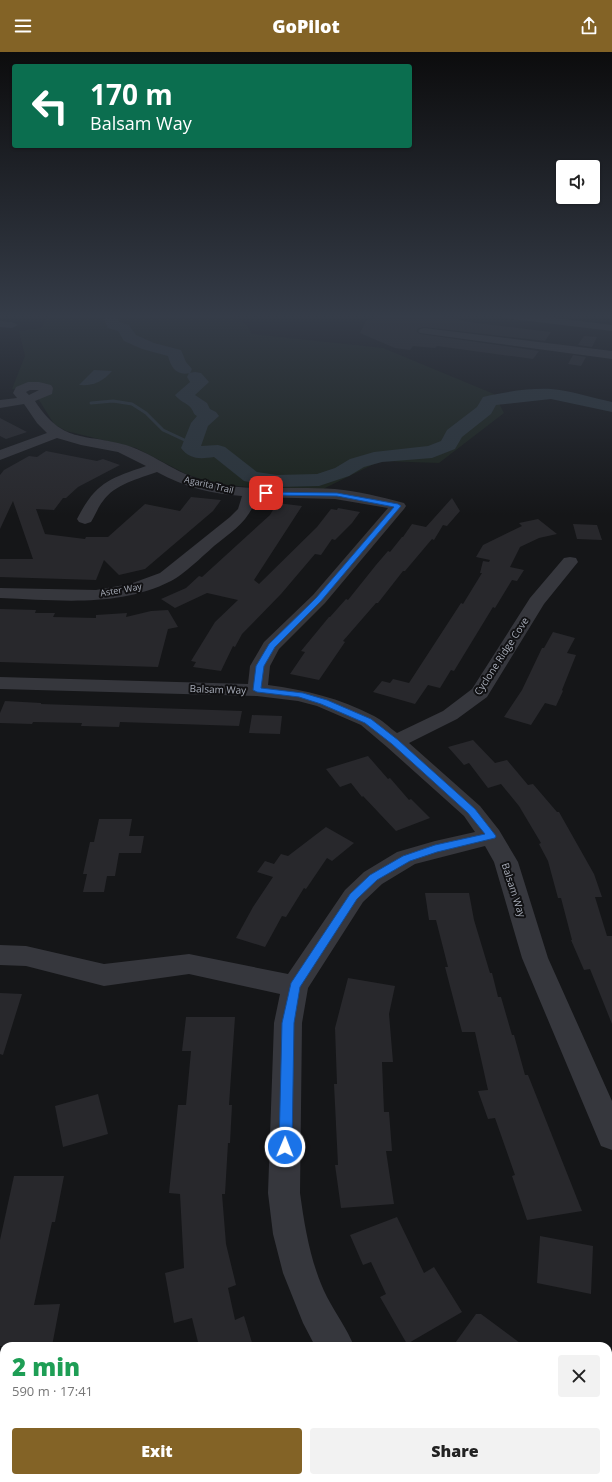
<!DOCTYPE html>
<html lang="en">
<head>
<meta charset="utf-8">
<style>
	:root { --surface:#fff; --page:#f2f2f2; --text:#222; --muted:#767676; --accent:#836326 }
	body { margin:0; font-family:"Open Sans",sans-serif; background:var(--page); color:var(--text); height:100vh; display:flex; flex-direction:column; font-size:15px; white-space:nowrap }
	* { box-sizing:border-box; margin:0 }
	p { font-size:13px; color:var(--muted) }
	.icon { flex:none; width:22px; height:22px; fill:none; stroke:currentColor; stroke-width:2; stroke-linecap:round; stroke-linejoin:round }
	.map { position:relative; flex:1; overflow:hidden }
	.drawer { position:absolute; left:0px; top:1290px; width:612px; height:140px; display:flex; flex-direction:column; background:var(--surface); border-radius:12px 12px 0 0; box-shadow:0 1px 3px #0004 }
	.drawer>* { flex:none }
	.guide { position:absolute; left:12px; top:12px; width:400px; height:84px; border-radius:4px; box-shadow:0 1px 3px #0004; background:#0b6e4f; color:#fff; overflow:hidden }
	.tools { position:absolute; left:556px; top:108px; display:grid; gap:8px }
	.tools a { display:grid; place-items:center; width:44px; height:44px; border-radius:4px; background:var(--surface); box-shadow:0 1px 3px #0004; font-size:20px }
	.pin { position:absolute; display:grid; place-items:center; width:34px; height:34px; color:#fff; margin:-17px; border-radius:8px; box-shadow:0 2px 6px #0006 }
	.me { position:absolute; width:44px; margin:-22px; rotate:1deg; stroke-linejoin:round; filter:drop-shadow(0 0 3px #0008) }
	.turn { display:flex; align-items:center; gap:14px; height:84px; padding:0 12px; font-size:18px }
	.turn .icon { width:52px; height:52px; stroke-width:2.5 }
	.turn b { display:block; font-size:28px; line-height:34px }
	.round { display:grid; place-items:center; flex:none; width:42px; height:42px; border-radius:4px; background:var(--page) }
	.headline { display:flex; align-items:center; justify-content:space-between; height:68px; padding:0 12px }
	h1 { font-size:24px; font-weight:800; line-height:30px; color:#1e9e55 }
	.primary-button { display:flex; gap:8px; margin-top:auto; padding:8px 12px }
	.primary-button a { flex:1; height:46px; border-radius:4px; background:var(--accent); color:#fff; font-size:16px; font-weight:800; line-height:46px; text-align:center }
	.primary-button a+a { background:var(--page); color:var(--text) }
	header { display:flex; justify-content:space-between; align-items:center; height:52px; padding:0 12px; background:var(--accent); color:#fff; font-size:18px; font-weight:800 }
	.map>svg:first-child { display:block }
	.green { fill:#1b231c }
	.water { fill:#2b353c }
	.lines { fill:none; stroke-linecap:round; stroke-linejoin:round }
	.stream { stroke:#2b353c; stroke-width:3 }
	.river { fill:#2b353c; fill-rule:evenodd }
	.building { fill:#28282c }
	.minor { fill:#36373d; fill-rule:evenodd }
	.route { fill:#1a73e8; stroke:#114b97 }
	.labels { text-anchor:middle; stroke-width:4; stroke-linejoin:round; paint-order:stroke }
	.far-street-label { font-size:9px; fill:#a7acb8; stroke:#111113 }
	.street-label { font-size:10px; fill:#a7acb8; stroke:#111113 }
</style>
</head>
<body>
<header><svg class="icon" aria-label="menu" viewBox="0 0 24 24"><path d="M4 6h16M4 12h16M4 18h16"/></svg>GoPilot<svg class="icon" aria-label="share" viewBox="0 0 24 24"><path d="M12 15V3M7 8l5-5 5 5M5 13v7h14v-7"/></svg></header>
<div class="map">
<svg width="612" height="1430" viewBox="0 0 612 1430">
	<rect width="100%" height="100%" fill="#151618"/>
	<path class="green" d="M47,263H230L247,273L252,282L383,296L494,342L504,361L439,411L380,409L323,437L260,436L228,433L201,427L186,422L136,396L66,379L54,372L39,348V346L50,337H12L25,304L19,279L42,276Z"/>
	<path class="water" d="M94,318L112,319C102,330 94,334 79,333Z"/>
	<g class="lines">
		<path class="stream" d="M91,351L113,349L132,352L146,361L163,378L193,392"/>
		<path class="river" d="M102,263H116L119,270L129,273L136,283L154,291L181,298L186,310L192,317L190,321C177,324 171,316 168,304L142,297L124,289L118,279L108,276Z
			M195,320L201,321L209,330L195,343L207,351L210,357L216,360L219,364L208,374L201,394L218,393L225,395L257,420L277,423L317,422L335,416L350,407L374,400L428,394L441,389L447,378L477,355L483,345C503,340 530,336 551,337C569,338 593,346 612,350V360L551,347L496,353L491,362L462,385L455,397L432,406L382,410L364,415L349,424L319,434L277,435L244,429L214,405C201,407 190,408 181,396L191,371L197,364C193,362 194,360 191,356C187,351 179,349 175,343L190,330L187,325L189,321Z"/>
	</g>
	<path class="building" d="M384,263H440V264L459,267L458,268L476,271L551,280L545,289L424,275L419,276L416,279L420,282L539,299L533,307L437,294L435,296L413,294L410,298L395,296L360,281L366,269Z
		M584,284L597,285L592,295L578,293Z
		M573,303L586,305L581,314L568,312Z
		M0,366L27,380L6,387L0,384Z
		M46,399L97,409L103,407L120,413L78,435L66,446H63L54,458L36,457L45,482L85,487L86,485H108L145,452L180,459L191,445L221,448L213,459L145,517L119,523L104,508L96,528L0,525V507H33L13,449L0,477V423L4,418L29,404L37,405Z
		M452,446L460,459L447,474L443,473L434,488L432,487L405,519H403L378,551H376L343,589L345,590L319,628L290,622L305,600L301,599L329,565H330L346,547L348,548L376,513L388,499L390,500L402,485H403L412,472L426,475Z
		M277,451L302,454L254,528L259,532L317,475L331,457L337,458L338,456L360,460L352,471L335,488L332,487L321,503L315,502L281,542L242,582L235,595L233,594L221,619L193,615L196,610L191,609L215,570L238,548L207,541L175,556L161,547L186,536L199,524L202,525L270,463Z
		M538,467L557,482L539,486L520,495L510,515L524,518L517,529L512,528L495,556L493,555L454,619L451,618L440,636L428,633L415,652L373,640L382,629L390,631L393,627L409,631L461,551L463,552L482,521H480L483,509L489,510L490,508L476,505L483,493L522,474L519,471Z
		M573,472L597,473L602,488L577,487Z
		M0,557L36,558L35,561H55L53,565L96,566V563L127,561L126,565L151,559L168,558L178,575L168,577L158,615L0,610Z
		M553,580L575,586L567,601L576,603L562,638L563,639L556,654L545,651L531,673L504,665L522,638L542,596H544Z
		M5,649L41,651V652L242,659L239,674L120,670L119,675L81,674L82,671L33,670L32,672L0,671V661Z
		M252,663L282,664L280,682L249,681Z
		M473,688L495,711L507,708L528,733L533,732L557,760H559L594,822L602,845H595L607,884H612V972L590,917L584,918L571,888H572L561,846H558L548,809L539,792L541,791L519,754L501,732L488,736L469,711L464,713L448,695Z
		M368,704L388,727L390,726L409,748L411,747L430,766L396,779L363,744L362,745L351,731L340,735L326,717Z
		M99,767H132L129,784H144L141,801H119L115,824H107L104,840H83L87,822H83L90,790H94Z
		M326,775L354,791L332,809L327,806L306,837L304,836L286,865L282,864L265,895L236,886L253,855L273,825L257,820L265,809L274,812L281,802L288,804Z
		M425,841H469L474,868L490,921H492L498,945H501L512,983H514L525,1023H528L582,1159L527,1168L512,1124L515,1123L495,1066L488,1067L478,1039L488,1038L475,980H462L445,915H448L436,868H429Z
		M348,926L395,934L389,962L393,1010H382L384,1060H389L392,1099H386L394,1152L341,1156L335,1113H338L334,1032H337L335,976Z
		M0,941L22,942L3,1003L0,1002Z
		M186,965H235L229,1053H232L230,1091H228L225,1142H222L226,1192L236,1233L228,1236L235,1268L244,1264L253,1294H199L192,1266L174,1271L165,1221L184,1216L180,1142L169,1141L178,1053H186L191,999H182Z
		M98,1042L108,1082L63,1095L55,1054Z
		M14,1124H64L55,1170H52L34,1253L60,1252L52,1294H0V1188Z
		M397,1165L424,1221L434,1215L462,1260L407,1292L380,1245L386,1242L371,1210L363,1213L350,1183Z
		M540,1184L593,1194L591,1242L537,1231Z
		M476,1262H481L524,1294H453Z"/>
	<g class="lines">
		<path class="minor" d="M499,263H532L612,273V279L504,266Z
			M0,269L12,270L18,273L12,276L0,275Z
			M424,276L612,299V307L420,281L418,279L420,277Z
			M28,330H39L51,333L53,336L52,342L35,349C63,392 83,381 126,393C157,403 180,425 214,432C254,439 295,434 335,437C358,439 381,445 404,451L406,454L404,457L325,551L279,597L270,614L268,633C306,638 339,646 374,664C382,668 389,675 397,681L443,659L472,637L530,546L564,506L570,505L576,506L578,510L544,552L487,645L457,667L409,691L480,754L499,778L518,810L548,906L612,1049V1098L601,1094L522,906L494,810L485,794L415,812L382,832L363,850L308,936L302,971L300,1141C305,1177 311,1213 327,1245C336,1262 347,1277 354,1294H315L303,1271L283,1221L273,1182L268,1141L274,971L280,942L189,922L104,934L26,914L0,913V893L26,894L104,912L189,902L288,922L345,838L364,820L397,800L435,789L475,780L464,764L387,695L361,673L317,654L298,649L257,644L0,637V625L248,632L250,614L264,590L313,543L388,456L335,447L257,445C249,469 233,479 214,494C203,504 183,523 171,529C118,556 57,548 0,546V536L96,538L130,532L160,521L230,465L238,457L242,444C212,442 184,435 157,420C138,427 115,432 103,449C98,455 95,464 91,470L85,472L79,470L77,467C96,430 109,427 146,414L118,400L81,393L57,386L0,408V398L47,381L37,371L24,352L0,356V348L17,346L13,341L16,335ZM30,338H39L29,343L26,340Z
			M478,1426H526L528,1430H480Z"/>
	</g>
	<linearGradient id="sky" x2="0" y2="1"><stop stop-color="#0c0c0d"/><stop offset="0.57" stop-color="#353c48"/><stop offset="1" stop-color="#353c48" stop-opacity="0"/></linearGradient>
	<rect width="612" height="463" fill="url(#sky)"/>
	<path class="route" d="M263,440L337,441L398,452L401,454L321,549L275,595L264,614L261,636L303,641L327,648L371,667L398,688L475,757L496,784L495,786L437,800L410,809L377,828L357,847L300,935L294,971L292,1095L290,1099L285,1101L281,1099L279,1095L282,971L291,931L350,842L370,823L403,804L435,793L485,782L468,761L392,692L365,671L321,652L299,645L257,640L253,638L256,614L269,592L316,546L394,455L337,444L266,443L262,441Z"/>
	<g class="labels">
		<g class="far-street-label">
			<text transform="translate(209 433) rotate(13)" y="3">Agarita Trail</text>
			<text transform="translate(121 538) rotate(-10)" y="3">Aster Way</text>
		</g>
		<g class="street-label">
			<text transform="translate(501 604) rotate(-57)" y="4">Cyclone Ridge Cove</text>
			<text transform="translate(218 637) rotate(2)" y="4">Balsam Way</text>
			<text transform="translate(514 838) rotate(72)" y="4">Balsam Way</text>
		</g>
	</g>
</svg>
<div class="tools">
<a><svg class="icon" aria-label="sound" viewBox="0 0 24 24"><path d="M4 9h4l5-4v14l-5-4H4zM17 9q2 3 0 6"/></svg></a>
</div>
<div class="pin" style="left:266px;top:441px;background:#d93025"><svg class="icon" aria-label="arrive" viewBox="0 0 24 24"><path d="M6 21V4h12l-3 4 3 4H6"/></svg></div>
<svg class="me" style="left:285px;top:1095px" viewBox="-20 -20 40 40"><circle r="17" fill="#1a73e8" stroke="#fff" stroke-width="3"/><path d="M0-11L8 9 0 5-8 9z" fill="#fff"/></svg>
<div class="guide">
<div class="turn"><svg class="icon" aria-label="left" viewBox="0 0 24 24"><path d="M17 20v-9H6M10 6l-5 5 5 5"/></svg><div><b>170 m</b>Balsam Way</div></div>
</div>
<section class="drawer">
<div class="headline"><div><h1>2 min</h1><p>590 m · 17:41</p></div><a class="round"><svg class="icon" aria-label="close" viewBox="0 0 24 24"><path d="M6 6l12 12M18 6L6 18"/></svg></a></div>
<div class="primary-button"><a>Exit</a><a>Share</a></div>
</section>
</div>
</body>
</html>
